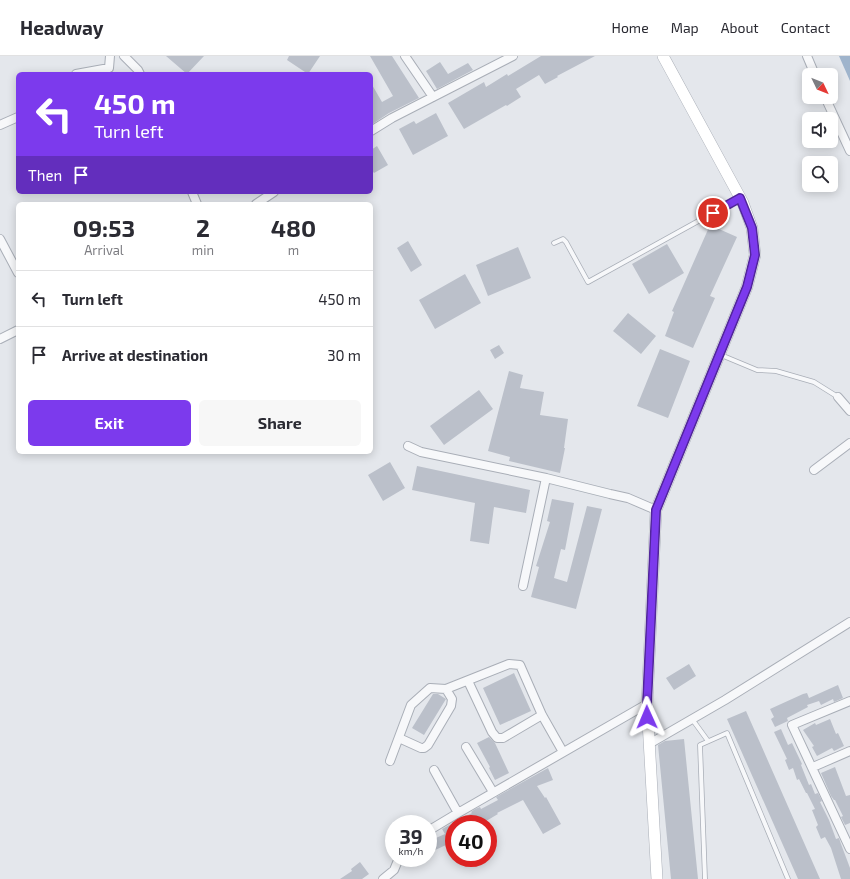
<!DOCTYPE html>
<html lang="en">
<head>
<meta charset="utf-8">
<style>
	:root { --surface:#fff; --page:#f7f7f7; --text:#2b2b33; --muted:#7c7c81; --line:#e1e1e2; --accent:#7c3aed }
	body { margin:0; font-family:"Exo 2",sans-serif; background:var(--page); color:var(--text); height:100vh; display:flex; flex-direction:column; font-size:15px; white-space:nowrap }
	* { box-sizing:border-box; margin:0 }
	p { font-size:13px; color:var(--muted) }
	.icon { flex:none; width:22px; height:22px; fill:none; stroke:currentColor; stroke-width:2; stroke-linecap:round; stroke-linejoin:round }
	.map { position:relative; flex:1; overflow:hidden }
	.side { position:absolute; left:16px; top:146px; width:357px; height:252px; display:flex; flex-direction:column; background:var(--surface); border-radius:6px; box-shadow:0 2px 10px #0003 }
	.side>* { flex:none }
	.guide { position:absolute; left:16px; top:16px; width:357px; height:122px; border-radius:6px; box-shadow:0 2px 10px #0003; background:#7c3aed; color:#fff; overflow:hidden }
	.needle { width:26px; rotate:133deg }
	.fabs { position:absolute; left:802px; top:12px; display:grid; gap:8px }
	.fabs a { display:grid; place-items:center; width:36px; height:36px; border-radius:6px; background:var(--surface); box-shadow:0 2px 10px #0003; font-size:20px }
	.speed { position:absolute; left:385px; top:759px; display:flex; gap:8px; font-size:20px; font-weight:700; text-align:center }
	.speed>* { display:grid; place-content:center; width:52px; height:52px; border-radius:50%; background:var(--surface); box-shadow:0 2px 10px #0003; line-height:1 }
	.speed small { font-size:10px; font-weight:400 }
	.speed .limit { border:6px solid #d22; background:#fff; color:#111 }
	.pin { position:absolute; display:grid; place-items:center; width:34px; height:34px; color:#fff; margin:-17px; border:2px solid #fff; border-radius:50%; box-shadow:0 1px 4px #0007 }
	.me { position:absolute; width:44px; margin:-22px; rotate:359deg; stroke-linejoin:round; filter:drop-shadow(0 0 3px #0008) }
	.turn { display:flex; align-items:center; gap:14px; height:84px; padding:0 12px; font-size:18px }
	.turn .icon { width:52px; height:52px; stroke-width:2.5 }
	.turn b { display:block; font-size:28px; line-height:34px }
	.then { display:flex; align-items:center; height:38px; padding:0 12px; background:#0003; gap:8px; font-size:15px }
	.eta { display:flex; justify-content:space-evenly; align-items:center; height:68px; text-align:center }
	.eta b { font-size:24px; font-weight:700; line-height:28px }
	.cta { display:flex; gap:8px; margin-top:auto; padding:8px 12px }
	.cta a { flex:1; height:46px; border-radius:6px; background:var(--accent); color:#fff; font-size:16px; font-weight:700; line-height:46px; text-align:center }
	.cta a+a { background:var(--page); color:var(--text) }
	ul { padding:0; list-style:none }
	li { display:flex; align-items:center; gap:12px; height:56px; padding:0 12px; border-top:1px solid var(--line) }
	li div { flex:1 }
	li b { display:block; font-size:15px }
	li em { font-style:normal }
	header { display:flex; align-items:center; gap:24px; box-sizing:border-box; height:56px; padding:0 20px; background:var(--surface); border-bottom:1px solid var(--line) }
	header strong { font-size:19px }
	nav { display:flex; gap:22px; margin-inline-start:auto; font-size:14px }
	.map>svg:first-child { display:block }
	.water { fill:#9fb4cc }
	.building { fill:#bbc0ca }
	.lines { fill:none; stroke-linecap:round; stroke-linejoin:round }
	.lane-casing { stroke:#a9aeb7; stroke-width:5.5 }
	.street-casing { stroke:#a9aeb7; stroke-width:10 }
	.secondary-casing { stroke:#a9aeb7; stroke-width:12 }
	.lane { stroke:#f7f8fa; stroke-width:4 }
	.street { stroke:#f7f8fa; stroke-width:8 }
	.secondary { stroke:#fff; stroke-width:11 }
	.route-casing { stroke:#51269a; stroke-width:10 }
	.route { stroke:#7c3aed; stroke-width:7 }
</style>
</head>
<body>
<header>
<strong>Headway</strong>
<nav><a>Home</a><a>Map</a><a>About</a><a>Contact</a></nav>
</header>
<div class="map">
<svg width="850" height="823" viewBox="0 0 850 823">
	<rect width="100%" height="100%" fill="#e4e7ec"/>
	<path class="water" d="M839,0H850V25Z"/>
	<path class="building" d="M166,0H204L187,18Z
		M289,0H320L308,18L287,4Z
		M370,0H392L419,42L389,57L371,69V27L382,46L393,40Z
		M541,0H595L557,20L558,21L545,28L539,19L516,33L521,41L507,50L506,49L464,73L448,47L484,26L486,31L507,18L508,20Z
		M440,6L448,18L468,7L473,14L437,33L426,15Z
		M436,57L448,80L413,99L399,73L414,65L416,68Z
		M377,90L388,109L374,117L371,113V94Z
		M710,169L737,181L710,240L715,242L693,292L665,280L674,256L672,255Z
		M408,185L422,209L411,216L397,192Z
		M667,188L684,217L649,238L632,208Z
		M518,191L531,222L488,240L476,209Z
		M465,218L481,247L435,273L419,244Z
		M628,257L656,280L641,298L613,275Z
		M499,289L504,297L495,303L490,294Z
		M660,293L690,305L668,362L637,350Z
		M509,315L523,319L520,332L544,336L540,359L568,363L564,392H565L560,417L509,405L510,401L488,395Z
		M479,334L493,353L444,389L430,370Z
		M390,406L405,432L383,445L368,419Z
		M417,410L530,434L526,457L494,451L489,488L470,485L475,447L412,434Z
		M552,443L574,447L565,494L561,493L554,522L567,526L587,450L602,453L576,553L531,541L539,511L536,510L550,466L547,465Z
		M689,608L696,620L674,634L666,622Z
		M514,617L531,655L500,669L483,632Z
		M838,629L843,642L834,646L833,643L821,649L819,645L807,649L808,651L787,662L788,665L775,671L771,663L774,661L770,653L803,638L807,637L809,642Z
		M433,638H438L446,643L424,679L412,672Z
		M746,655L820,823H798L727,663Z
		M830,663L836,678L838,677L844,690L834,695L832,692L817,700L812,691L814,690L803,674L815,667L816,669Z
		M781,673L788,689L792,687L802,708L801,709L809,729L811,728L815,738L818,737L822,745L820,746L829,764L836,783L839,782L841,788L850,812V823H841L831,792L825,781L821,783L816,771L818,769L812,754L815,753L807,737H806L799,723L797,724L793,712L789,714L785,704L787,703L774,676Z
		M489,681L495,687L509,717L495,724L489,712L490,711L477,687Z
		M684,683L698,823H671L658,689L665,685Z
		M835,711L846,740L850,739V767L845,769L841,761L843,760L835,744H834L831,740L821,717Z
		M548,712L553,724L537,730L545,742L546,741L561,768L543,778L523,744L497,757L498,758L481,768H454V783L446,788V789L433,795L429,785L445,778L442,773L472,757L471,756L475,753L480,751L481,753L498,744L496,741Z
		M360,806L369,818L362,823H340L352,815L351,813Z"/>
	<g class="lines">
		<g class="lane-casing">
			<path id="lane" d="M554,187L563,183L566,186L588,226L740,142
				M721,299L757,314L776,315L814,326L838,341
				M692,663L708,685
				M705,823L700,689L727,677L788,823"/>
		</g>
		<g class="street-casing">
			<path id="street" d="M124,0L138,14L140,18
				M405,0L433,41
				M807,0L815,19
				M76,18L109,12L110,0
				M825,41L850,95
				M0,69L18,61
				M371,75L392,62L513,0
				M192,136L197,148
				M256,148L274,136
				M0,183L18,217
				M0,283L18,274
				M838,341L850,355
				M408,390L421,396L546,422L610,438L628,442L656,454
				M814,414L850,387
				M523,530L546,422
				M468,625L492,676L497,682H503L542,659
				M850,645L792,669L850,793
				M399,682L421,692H424L428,689L451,650L452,643L446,633
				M649,688L725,644L850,566
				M466,691L493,736
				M390,705L411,649L430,632L446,633L509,608L520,609L542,659L563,696
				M813,711L850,695
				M434,714L458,757
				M428,775L458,757L647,648
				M383,823L394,814L399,802"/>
		</g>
		<g class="secondary-casing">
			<path id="secondary" d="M657,823L647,648L656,454L747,231L755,199L752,172L743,147L663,0"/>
		</g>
		<use href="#lane" class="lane"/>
		<use href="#street" class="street"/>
		<use href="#secondary" class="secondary"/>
	</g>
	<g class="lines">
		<g class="route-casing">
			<path id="route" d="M647,661V648L656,454L747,231L755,199L752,172L740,142L713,157"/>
		</g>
		<use href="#route" class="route"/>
	</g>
</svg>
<div class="fabs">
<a><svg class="needle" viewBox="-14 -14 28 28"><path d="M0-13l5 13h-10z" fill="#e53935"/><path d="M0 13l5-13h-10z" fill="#7c7c81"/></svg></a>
<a><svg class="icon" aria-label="sound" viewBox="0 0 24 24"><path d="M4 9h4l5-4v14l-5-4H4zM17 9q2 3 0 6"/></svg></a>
<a><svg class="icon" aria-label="search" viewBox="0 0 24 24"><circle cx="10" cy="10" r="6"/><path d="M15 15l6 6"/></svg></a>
</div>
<div class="speed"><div>39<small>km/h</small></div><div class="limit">40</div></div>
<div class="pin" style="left:713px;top:157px;background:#d93025"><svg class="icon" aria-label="arrive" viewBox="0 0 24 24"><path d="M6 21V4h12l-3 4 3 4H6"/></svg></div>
<svg class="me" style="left:647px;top:661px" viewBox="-20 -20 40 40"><path d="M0-17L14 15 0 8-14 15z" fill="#7c3aed" stroke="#fff" stroke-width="4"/></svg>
<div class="guide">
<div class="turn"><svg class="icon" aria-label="left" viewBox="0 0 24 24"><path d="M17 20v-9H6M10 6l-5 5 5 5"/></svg><div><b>450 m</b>Turn left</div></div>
<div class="then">Then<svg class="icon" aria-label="arrive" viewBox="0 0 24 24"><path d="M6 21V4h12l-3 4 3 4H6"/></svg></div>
</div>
<section class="side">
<div class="eta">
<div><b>09:53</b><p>Arrival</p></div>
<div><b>2</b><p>min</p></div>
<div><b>480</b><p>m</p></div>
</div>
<ul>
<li><svg class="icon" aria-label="left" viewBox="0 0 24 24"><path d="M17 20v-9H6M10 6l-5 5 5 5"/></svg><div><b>Turn left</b></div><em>450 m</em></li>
<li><svg class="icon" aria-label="arrive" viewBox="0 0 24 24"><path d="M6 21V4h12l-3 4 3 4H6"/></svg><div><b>Arrive at destination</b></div><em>30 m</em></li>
</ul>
<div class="cta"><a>Exit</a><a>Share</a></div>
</section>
</div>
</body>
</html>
